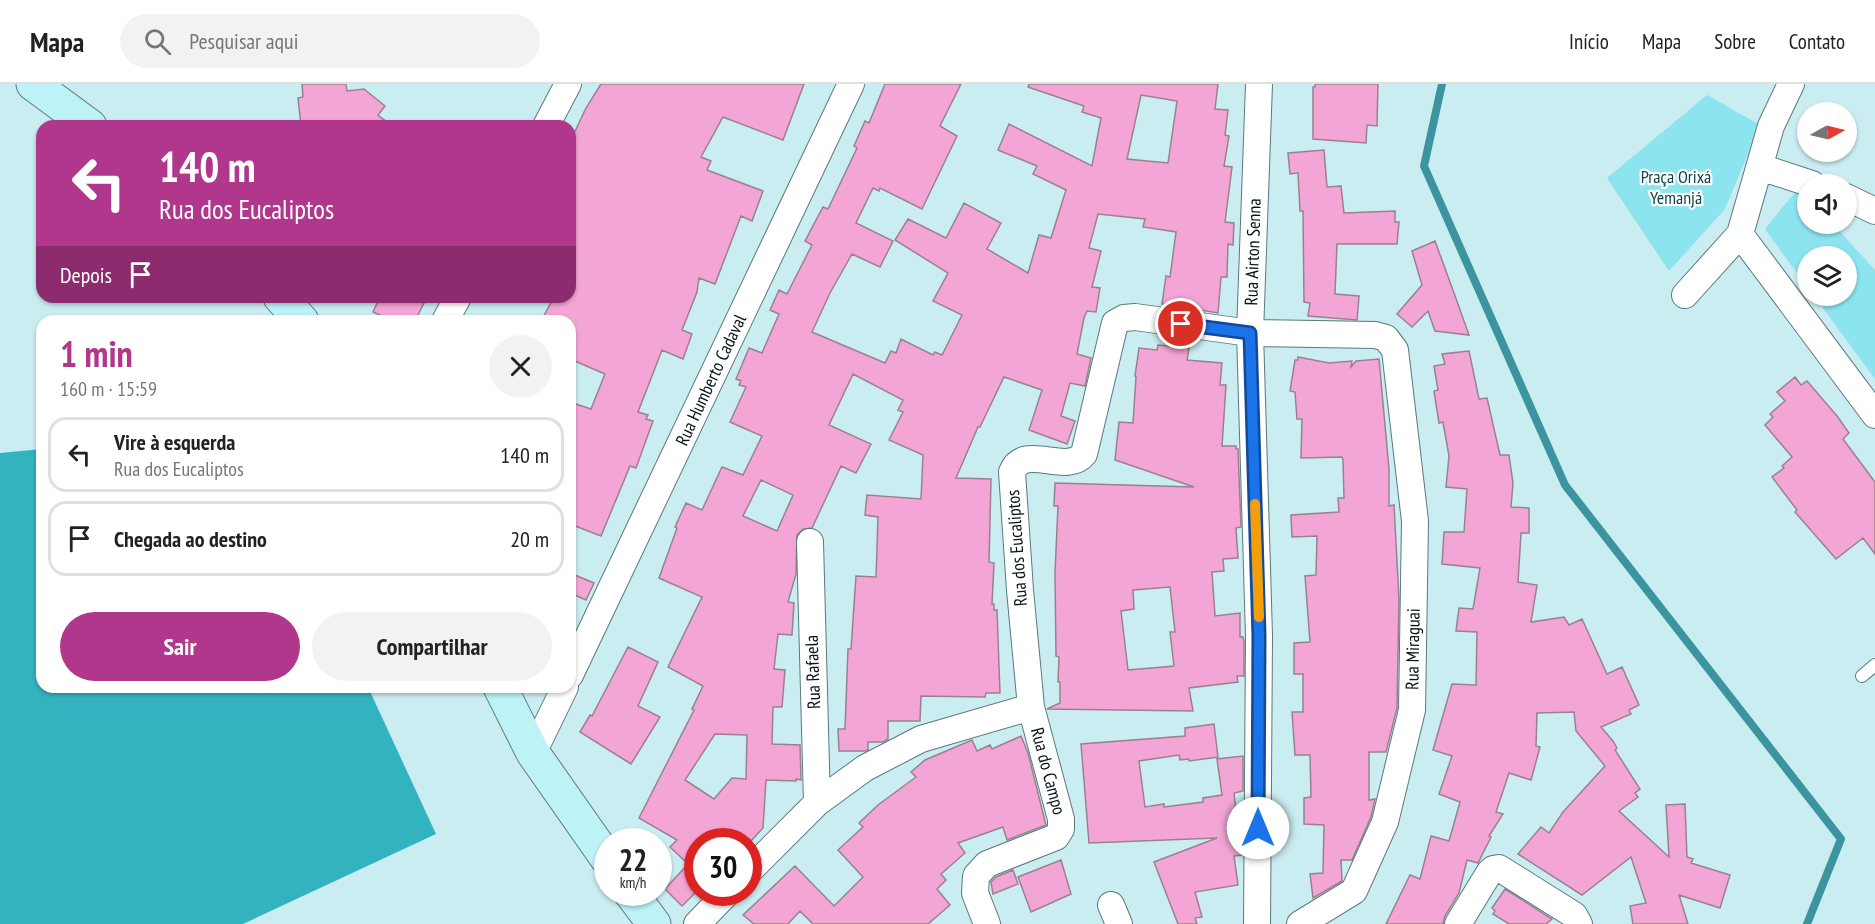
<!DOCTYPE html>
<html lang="pt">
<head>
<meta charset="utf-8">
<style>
	:root { --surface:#fff; --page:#f2f2f2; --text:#222; --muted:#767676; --line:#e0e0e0; --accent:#b0378b }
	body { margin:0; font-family:"PT Sans Narrow",sans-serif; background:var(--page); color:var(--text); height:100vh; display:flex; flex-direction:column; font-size:22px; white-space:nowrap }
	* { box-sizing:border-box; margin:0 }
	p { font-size:20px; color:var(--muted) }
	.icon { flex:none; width:33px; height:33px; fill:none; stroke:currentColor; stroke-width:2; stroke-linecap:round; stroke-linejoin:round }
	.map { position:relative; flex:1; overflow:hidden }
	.panel { position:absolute; left:36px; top:231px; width:540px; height:378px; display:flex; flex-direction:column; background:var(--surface); border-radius:18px; box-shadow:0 2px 4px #0004 }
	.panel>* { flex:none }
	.hud { position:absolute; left:36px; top:36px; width:540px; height:183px; border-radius:18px; box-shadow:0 2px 4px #0004; background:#b0378b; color:#fff; overflow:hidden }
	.needle { width:39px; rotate:82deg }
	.buttons { position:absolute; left:1797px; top:18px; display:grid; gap:12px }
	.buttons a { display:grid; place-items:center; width:60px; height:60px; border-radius:50%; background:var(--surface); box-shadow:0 2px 4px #0004; font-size:30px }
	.speed { position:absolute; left:594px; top:744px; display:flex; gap:12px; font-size:30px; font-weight:700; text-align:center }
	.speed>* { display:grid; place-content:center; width:78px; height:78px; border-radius:50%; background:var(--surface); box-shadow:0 2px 4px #0004; line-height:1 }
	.speed small { font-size:15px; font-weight:400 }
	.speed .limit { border:9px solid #d22; background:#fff; color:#111 }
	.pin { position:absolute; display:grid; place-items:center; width:51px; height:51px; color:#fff; margin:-26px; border:3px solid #fff; border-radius:50%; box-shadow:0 2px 6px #0007 }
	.me { position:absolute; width:66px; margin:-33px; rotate:0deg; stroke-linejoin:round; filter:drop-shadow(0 0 4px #0008) }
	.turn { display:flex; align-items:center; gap:21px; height:126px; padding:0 24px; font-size:27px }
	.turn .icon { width:78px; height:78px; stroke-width:2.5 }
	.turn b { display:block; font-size:42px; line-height:51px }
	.then { display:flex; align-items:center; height:57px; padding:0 24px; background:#0003; gap:12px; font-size:22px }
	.round { display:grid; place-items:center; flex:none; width:63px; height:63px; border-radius:32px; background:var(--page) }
	.headline { display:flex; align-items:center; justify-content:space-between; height:102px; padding:0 24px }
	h1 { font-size:36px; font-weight:800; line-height:45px; color:var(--accent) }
	.button { display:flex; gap:12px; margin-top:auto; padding:12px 24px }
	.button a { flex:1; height:69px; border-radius:36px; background:var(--accent); color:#fff; font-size:24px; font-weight:800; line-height:69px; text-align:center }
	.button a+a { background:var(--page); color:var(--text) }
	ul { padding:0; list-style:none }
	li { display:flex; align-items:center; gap:18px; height:75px; margin:0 12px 9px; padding:0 12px; border:3px solid var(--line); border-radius:18px }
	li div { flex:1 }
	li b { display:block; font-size:22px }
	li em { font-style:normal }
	header { display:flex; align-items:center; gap:36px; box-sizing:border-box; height:84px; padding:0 30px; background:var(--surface); border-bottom:2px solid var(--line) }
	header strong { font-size:28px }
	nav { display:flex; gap:33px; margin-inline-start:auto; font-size:21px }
	.search { width:420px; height:54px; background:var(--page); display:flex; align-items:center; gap:15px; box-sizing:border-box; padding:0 21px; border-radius:33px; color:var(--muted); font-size:22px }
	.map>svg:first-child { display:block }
	.green { fill:#8ce4ef }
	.forest { fill:#33b3c0 }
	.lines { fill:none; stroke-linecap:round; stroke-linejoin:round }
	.stream { stroke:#3c949e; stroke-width:8 }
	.building { fill:#f3a6d5; stroke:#9a818f; stroke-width:1.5; fill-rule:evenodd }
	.service-casing { stroke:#59797d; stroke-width:14 }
	.minor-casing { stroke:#59797d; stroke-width:28 }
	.secondary-casing { stroke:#59797d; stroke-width:35 }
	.service { stroke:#fff; stroke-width:12 }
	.minor { stroke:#fff; stroke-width:26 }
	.secondary { stroke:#bdf2f7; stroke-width:33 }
	.route-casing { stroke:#114b97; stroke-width:15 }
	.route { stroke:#1a73e8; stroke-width:10 }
	.slow { stroke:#f59e0b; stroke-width:10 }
	.labels { text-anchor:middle; stroke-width:4.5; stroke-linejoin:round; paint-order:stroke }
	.park-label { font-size:18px; fill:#0d454b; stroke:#fff }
	.street-label { font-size:18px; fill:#071415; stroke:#fff }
</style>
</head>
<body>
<header>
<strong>Mapa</strong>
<div class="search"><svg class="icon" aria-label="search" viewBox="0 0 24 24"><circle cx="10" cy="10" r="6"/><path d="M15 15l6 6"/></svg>Pesquisar aqui</div>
<nav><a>Início</a><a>Mapa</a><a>Sobre</a><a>Contato</a></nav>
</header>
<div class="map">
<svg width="1875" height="840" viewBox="0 0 1875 840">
	<rect width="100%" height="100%" fill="#caedf2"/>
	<path class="green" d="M1707,11L1760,41L1725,125L1669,187L1607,94Z
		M1800,102L1807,111L1808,140H1833L1875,186V295L1814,212H1846V172H1808L1807,203L1765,145Z"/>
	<path class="forest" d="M42,365V603H368L436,750L243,840H0V369Z"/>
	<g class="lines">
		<path class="stream" d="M1442,0L1424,82L1565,401L1841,755L1807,840"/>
	</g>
	<path class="building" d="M302,0H346L347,7L364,5L385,22L378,31L392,42H301L298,14L303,13Z
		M601,0H804L783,56L723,33L701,73L711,77L707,86L763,107L752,137L741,132L715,200L699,194L697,208L682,246L692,250L683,275L662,266L638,328L648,331L646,335L653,337L636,384L630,382L601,452L570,440V318L591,325L605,290L570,275V237H541L554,213H570V58L586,24Z
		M885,0H961L940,42L957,52L922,125L880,104L879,107L873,104L856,139L893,157L880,183L852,170L830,209L812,248L885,279L891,267L896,269L901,255L933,271L935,268L942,271L962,231L933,217L948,189L895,156L908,135L946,154L964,119L1001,139L987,165L1028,189L1039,151L1051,154L1066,106L1033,90L1037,82L998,66L1009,40L1092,82L1101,34L1082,28L1084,22L1028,3L1029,0H1218L1215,25L1228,26L1225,51L1229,52L1224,82L1232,83L1225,138L1234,139L1233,161L1228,160L1227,193H1221L1218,229L1162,220L1166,192L1170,193L1176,148L1143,143L1145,135L1098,130L1089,164L1101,167L1092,203L1100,204L1096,228L1087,227L1084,234L1077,270L1091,274L1085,302L1070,299L1061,332L1075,337L1067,360L1029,346L1042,306L1004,293L980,343H978L956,394L991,395L989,478L994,479L992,520H994V526H997L1000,609H986L985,613L921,612L920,637H888V655L883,658H868V666L866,667H839L838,645H845L848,565H851L856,492L876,493L878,433L865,431L867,411L921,415L923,371L889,356L903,328L898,326L903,316L853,290L829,341L871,360L856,389L841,382L812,444L803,445L797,451L796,490L788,518L794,519L792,551L778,550L774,585L785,586L782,623H773L772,660L800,661L801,696L796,695V697L766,696L763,744L750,758H698V806L682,822L665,805L688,780L670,763L677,756L639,734L694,626L692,625L703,602L668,583L702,513L659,494L677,444L675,443L686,419L702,426L722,383L743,391L762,352L730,338L746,303L739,301L741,297L736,295L749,264L762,269L779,230L770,226L779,206L787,210L812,161L805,157L823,123L828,125L857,64L854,62L865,37L869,39ZM1141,11L1177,17L1168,79L1127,75ZM761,396L793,411L777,447L743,432ZM715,650L747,651L746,695L732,694L714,715L685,696Z
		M1315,0H1378L1377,42L1367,41L1366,59L1313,55V3H1315Z
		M1324,66L1327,103L1341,102L1344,129L1395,127V138H1399L1397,160H1337L1335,210L1359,212L1357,236L1308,232L1310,219L1304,218L1303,127H1300L1298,89L1290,90L1288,69Z
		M1435,157L1454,209L1469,251L1435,247L1428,227L1412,243L1397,230L1422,201L1412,167Z
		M380,213H427L415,237H393L373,228Z
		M1158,261L1189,264L1187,276L1222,279L1220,301H1226L1222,362H1236V365H1238L1241,443L1236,444L1238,474L1223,475L1224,487L1212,488L1215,532L1240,529V553H1243L1244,558V592H1237L1238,598L1189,604L1193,627L1047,625L1060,619V598H1058L1059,573L1056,572L1055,489L1058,422H1054L1055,399L1194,403L1115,376L1119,338L1133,339L1136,293L1135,292L1139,264L1157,266ZM1170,503L1175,548H1170L1174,582L1128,586L1121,527L1134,525L1133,506Z
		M1469,267L1479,315L1487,314L1500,371H1509L1513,399L1511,423L1529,424V449H1521L1518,498L1537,501L1531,538L1564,533L1569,541L1582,535L1607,590L1622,583L1639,621L1629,626L1631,630L1601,643L1613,657L1617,664L1615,666L1640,705L1635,709L1638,713L1619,727L1669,773L1666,721L1685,720L1687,773L1693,775L1691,779L1730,791L1720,824L1679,811L1688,840H1633L1630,822L1646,819L1631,773L1582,811L1518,770L1541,743L1549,749L1563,728L1605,682L1576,647L1574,628L1537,629L1536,662L1540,663L1531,696L1509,689L1496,728L1503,730L1489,752L1491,753L1478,779L1467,776L1459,809L1445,832L1443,840H1386L1410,791L1420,795L1431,752L1449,757L1460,718L1439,710L1452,672L1433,666L1452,600L1476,601L1477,548L1456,547L1459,524L1473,525L1480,484L1442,480L1444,448H1464L1467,405L1446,403L1449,372L1443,338L1439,339L1434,307L1438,306L1434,282L1445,280L1442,270Z
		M1298,273L1329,279L1352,277L1351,283L1356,277L1379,275L1389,385V422L1394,421L1399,515L1397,624L1386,668H1369V716L1375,715L1371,733L1352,776H1341L1342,797L1313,814L1310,790L1323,789L1324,741L1304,740V714L1311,713L1310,671H1295L1292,628H1303V590H1294V559L1310,558L1305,492L1316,491L1317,452L1292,453L1291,431L1339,428L1338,414H1344L1343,376L1342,373L1301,374L1302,335H1297L1295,308L1290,307L1295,276H1298Z
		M1795,293L1801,301L1807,297L1837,332L1849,349L1843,355L1875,398V470L1863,454L1836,475L1795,428L1797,426L1772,393L1784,384L1782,382L1792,373L1765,341L1773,333L1770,330L1785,317L1777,308Z
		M570,489L594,499L586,516L570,509Z
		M628,563L658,578L638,622L660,633L631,680L580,648L590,631L592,632Z
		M1214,640L1218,673L1189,677V675L1180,676L1179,671L1139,677L1145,723L1164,720V723L1203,718V714L1222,711L1217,675L1243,672V707L1234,709L1241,771L1234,772L1238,801L1195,808L1202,833L1195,834L1197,840H1178L1154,778L1217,754L1089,759L1081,660L1185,652V644Z
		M1021,652L1028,669L1046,741L1007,756L1003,743L958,759L965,769L941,790L946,796L937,805L950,821L928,840H813L800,827L788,840H754L743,831L795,782L834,822L863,793L838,766L863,743L859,739L878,721L916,693L911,688L925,676L972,656L977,667L990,661L992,665Z
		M1061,776L1071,810L1031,828L1018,793Z
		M1013,786L1018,800L993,810L991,798L996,793Z
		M1505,805L1552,835L1546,840H1509L1493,830L1495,827L1492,824Z"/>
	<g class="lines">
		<g class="service-casing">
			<path id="service" d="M1862,592L1875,581"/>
		</g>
		<g class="minor-casing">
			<path id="minor" d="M546,42L568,0
				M1760,83L1812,100
				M1846,113L1875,127
				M1740,150L1875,331
				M1685,211L1740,150L1771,42L1791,0
				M445,237L458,213
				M810,458L817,719
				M570,591L851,0
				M533,669L565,603
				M748,788L817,719L865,684L921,655L1031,623
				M1111,821L1119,840
				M697,840L728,808
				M987,840L975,809L976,792L987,780L1056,753L1061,745V735L1031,623L1020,506L1012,388C1024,358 1066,392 1084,370L1115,239L1124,234L1135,233L1250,249L1375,251L1386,254L1395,266L1415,437L1412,626L1385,738L1354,807L1300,840
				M1257,840L1259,552L1250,249L1259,0
				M1458,840L1489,789L1493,785L1499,784L1574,831L1579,840"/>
		</g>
		<g class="secondary-casing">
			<path id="secondary" d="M33,0L90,42
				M280,213L302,237
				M500,603L533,669L608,776
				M630,808L654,840"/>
		</g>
		<use href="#service" class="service"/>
		<use href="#minor" class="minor"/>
		<use href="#secondary" class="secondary"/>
	</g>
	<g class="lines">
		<g class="route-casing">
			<path id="route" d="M1181,240L1250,249L1259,552L1258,744"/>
		</g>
		<use href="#route" class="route"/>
		<path class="slow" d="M1255,420L1259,533"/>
	</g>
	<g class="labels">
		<g class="park-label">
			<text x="1676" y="99">Praça Orixá<tspan x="1676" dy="21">Yemanjá</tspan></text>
		</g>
		<g class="street-label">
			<text transform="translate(1253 168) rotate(-88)" y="6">Rua Airton Senna</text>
			<text transform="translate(711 296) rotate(-65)" y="6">Rua Humberto Cadaval</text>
			<text transform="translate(1017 464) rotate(-94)" y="6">Rua dos Eucaliptos</text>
			<text transform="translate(1413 565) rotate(-89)" y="6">Rua Miraguai</text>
			<text transform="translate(813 588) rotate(-92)" y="6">Rua Rafaela</text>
			<text transform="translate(1048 687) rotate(75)" y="6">Rua do Campo</text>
		</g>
	</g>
</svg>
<div class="buttons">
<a><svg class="needle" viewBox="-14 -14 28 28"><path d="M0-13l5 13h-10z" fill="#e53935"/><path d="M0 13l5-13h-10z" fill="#767676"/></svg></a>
<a><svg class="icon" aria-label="sound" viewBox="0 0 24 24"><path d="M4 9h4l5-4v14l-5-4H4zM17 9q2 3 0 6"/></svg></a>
<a><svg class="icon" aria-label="layers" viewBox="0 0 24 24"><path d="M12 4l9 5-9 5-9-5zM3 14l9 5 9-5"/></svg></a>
</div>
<div class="speed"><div>22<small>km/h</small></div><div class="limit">30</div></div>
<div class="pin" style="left:1181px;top:240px;background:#d93025"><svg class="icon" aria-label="arrive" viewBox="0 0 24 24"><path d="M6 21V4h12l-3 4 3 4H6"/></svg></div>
<svg class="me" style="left:1258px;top:744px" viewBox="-20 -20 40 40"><circle r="19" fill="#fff"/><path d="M0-13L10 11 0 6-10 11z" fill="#1a73e8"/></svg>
<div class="hud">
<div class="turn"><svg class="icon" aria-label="left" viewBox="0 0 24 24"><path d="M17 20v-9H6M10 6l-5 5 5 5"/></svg><div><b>140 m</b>Rua dos Eucaliptos</div></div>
<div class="then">Depois<svg class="icon" aria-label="arrive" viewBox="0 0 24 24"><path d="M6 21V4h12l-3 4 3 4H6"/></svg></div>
</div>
<section class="panel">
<div class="headline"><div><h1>1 min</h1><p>160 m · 15:59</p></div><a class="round"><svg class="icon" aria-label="close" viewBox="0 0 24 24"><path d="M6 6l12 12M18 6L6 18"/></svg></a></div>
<ul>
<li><svg class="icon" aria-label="left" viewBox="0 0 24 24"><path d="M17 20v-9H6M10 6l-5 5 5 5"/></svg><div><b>Vire à esquerda</b><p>Rua dos Eucaliptos</p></div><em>140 m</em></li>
<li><svg class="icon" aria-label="arrive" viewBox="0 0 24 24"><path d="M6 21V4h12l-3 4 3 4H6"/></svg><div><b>Chegada ao destino</b></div><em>20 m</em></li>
</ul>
<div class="button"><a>Sair</a><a>Compartilhar</a></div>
</section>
</div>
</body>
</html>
